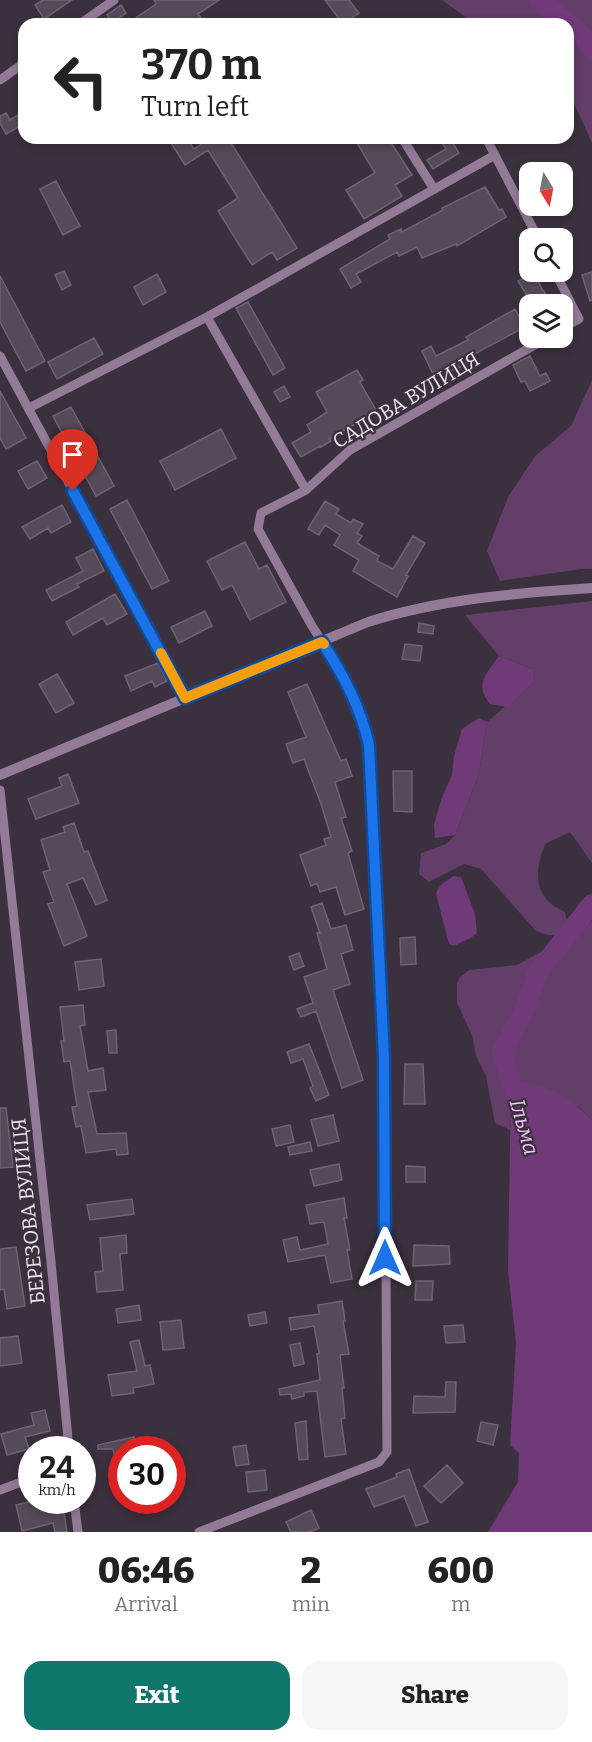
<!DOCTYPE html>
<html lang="en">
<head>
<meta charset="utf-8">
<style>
	:root { --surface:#fff; --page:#f6f6f6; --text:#222; --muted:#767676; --accent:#0f766e }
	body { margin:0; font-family:Bitter,serif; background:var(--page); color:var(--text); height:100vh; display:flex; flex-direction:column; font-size:22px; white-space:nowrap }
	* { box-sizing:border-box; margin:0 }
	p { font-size:20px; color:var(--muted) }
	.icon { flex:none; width:33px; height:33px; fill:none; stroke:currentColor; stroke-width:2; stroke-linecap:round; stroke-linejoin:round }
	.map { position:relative; height:1532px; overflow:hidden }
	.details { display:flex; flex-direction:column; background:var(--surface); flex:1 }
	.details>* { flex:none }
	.guide { position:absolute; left:18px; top:18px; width:556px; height:126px; border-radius:18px; box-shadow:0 3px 9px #0003; background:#fff; color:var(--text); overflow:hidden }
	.needle { width:39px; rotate:170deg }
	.fabs { position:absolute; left:519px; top:162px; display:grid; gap:12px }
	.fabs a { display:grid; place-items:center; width:54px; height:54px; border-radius:12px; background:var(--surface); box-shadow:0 3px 9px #0003; font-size:30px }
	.speed { position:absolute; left:18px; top:1436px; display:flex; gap:12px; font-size:30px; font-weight:700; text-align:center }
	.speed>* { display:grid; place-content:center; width:78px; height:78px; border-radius:50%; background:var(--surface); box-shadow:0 3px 9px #0003; line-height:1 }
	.speed small { font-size:15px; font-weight:400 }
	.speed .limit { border:9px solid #d22; background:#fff; color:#111 }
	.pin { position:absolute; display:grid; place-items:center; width:51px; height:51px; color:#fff; margin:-62px -26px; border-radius:50% 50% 50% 0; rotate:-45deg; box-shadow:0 0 6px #0007 }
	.pin .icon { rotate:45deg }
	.me { position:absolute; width:66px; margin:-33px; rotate:0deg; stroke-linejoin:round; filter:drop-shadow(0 0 4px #0008) }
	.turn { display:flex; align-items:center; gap:21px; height:126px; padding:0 24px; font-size:27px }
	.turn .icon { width:78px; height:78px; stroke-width:2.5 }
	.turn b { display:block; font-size:42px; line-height:51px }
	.eta { display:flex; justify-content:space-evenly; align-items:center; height:102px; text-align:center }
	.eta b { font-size:36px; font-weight:800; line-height:42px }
	.action { display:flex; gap:12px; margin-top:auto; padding:12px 24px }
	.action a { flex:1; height:69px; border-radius:18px; background:var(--accent); color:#fff; font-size:24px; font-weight:800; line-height:69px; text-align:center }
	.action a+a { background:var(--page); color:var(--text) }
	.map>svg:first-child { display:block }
	.green { fill:#623e68 }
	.water { fill:#703a79 }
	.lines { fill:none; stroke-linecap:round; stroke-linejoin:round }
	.river { stroke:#703a79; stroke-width:20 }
	.building { fill:#554a57; stroke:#706371; stroke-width:1.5 }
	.minor { stroke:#937a97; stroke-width:9 }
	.tertiary { stroke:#937a97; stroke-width:10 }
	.route-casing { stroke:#114b97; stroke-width:15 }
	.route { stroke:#1a73e8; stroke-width:10 }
	.slow { stroke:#f59e0b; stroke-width:10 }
	.labels { text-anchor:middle; stroke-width:4.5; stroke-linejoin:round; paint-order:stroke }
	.street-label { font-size:20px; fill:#ede6ee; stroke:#3b303d }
	.water-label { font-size:21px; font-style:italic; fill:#f2c4f9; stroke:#3b303d }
</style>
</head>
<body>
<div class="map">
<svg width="592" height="1532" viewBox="0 0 592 1532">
	<rect width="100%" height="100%" fill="#3b303d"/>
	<path class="green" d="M442,0H592V143L569,92L568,24H475Z
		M592,380V569H581L500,581L487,551L508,497L535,456L571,426Z
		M592,601V863L570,832L545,844C538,863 532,886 549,902C553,906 560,909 565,912L568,926C555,938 550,937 535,930L481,869L464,864L429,882L419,874L421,853L446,844L455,835L479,774L487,722L535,681L533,669L499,656L465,615Z
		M592,921V1120L579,1107L511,1079L510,1130L495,1123L486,1076L476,1056L472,1035L457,1003V983L460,977L469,970L517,965L580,931Z"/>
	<path class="water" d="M499,656L533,669L535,681L507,707L490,704C474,684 486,674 499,656Z
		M479,718L487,722L479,774L455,835L435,838L434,825L441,800L452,775L454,756L462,729Z
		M454,876L461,877L475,914L477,933L472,937L454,946L449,944L436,894C439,884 446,881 454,876Z
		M511,1078C549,1088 564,1092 592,1120V1532H488L518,1482L519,1453L510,1445L516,1343L508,1271Z"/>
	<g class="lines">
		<path class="river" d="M539,0L574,28L592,48
			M518,1103L502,1052L524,1011L538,972L592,904"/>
	</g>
	<path class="building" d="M43,0H72L44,19L35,5Z
		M154,0H219L198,14L201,18L192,24H127L156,4Z
		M325,0H349L359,13L343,24Z
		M121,5L126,13L112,23L107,15Z
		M24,111V124L6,134L0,123V116L6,113L10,120Z
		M179,138H186L194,149L211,138H228L297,248L277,260L272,252L252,265L218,211L238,198L208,150L185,165L171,143Z
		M354,138H388L412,175L395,185L402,196L364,219L346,190L375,173Z
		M439,138H450L459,153L433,169L427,160L446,149Z
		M56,181L80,226L63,235L40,189Z
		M485,187L499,210L502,209L506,217L457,246L456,244L422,258L417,247L399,256L397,252L356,274L361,282L351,288L340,269L390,239L388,235L401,229L402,232L443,210L442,208Z
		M64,271L71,285L62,290L55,275Z
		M592,272V300L590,301L582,275Z
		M534,273L542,289L553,304H532L518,281Z
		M157,274L166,292L143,305L134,287Z
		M0,276L45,361L26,371L0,322Z
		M248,302L285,368L273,375L236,308Z
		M515,309L525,327L465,359L467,364L450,372L447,367L433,374L422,351L431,346L436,356L468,340L466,337Z
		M94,338L103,354L57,379L48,362Z
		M530,356L540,376L546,373L550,381L530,391L525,381L521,382L513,365Z
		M357,370L363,380L360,382L377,412L329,439L331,441L321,447L320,446L301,457L292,443L311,432L307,425L327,412L316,392Z
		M284,386L290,397L280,402L274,392Z
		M0,391L26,438L6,449L0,438Z
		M71,407L114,486L96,496L53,416Z
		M221,429L236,458L175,490L160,461Z
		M37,461L47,478L28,489L18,471Z
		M127,500L169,581L152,589L110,509Z
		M325,501L339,509L336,514L351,523L353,519L363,524L357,533L362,536L357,543L379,556L377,561L393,569L413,536L425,543L406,575L408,576L397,597L353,571L359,560L334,545L340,535L325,525L319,535L308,529Z
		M62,505L71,522L51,533L48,528L30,539L22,527Z
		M245,542L259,569L267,565L286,602L250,620L232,585L222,590L207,561Z
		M93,549L104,571L77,584L79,587L52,601L46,590L83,571L76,558Z
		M115,594L127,614L107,625L103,618L73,635L66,622Z
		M205,611L212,626L179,643L171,627Z
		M419,623L434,626L433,634L418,632Z
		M405,644L422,646L420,661L402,659Z
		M158,663L167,681L155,687L152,681L131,691L125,676Z
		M57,674L74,703L56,713L39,684Z
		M307,684L341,761L346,759L352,776L335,782L346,817L341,818L352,851L348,853L364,909L345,915L336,887L320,892L317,883L311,886L300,855L326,845L324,839L331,837L321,804L304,759L293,763L286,744L306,737L288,692Z
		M393,771H412V812L394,811Z
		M68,774L79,803L36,819L28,799L62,786L59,778Z
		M74,823L84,852L88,851L107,900L96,905L83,878L67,884L87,936L64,946L48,904L54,902L43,872L50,870L41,840L65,832L63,827Z
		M322,903L331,929L346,925L353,950L341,954L350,984L333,990L363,1080L342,1088L316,1011L301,1017L297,1009L313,1003L304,977L327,969L317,933H320L311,907Z
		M415,937L416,964L401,965L400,938Z
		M299,953L304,966L294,970L289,957Z
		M101,959L104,986L79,990L75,962Z
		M83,1005L85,1025L80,1026L88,1071L103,1068L106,1090L88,1092L97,1134L126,1133L128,1154L117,1155L116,1149L86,1153L81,1126L76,1127L72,1107L77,1106L70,1061L64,1062L61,1041H64L60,1007Z
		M116,1030L117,1053H109L107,1031Z
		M309,1044L329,1095L316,1101L310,1088L313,1086L303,1059L291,1063L287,1052Z
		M405,1064H423L425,1104H404Z
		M0,1108H6L13,1167L0,1168Z
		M333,1115L339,1141L318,1146L311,1120Z
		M290,1125L294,1142L276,1146L272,1129Z
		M310,1142L312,1151L290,1155L288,1147Z
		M339,1164L342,1180L314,1186L310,1170Z
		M406,1166L425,1167V1182H406Z
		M344,1198L347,1218H344L350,1250H347L352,1279L331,1283L325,1255L288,1262L283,1240L297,1237L300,1250L328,1244L324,1222L310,1224L306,1205Z
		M132,1199L134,1214L90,1220L87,1205Z
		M126,1235L127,1253L120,1254L123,1290L97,1292L95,1272L103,1271L100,1238Z
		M414,1245L449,1246L450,1264L413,1266Z
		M16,1247L25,1306L7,1309L4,1289L0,1290V1249Z
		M416,1281H433L432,1300H415Z
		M342,1301L345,1321H343L349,1354L340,1355L344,1388H342L345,1418L341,1419L346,1454L325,1457L317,1391L304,1392V1396L292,1399L291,1394L280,1395L279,1389L320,1380L317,1354L319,1353L314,1326L291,1330L289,1318L319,1314L318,1305Z
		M139,1305L141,1320L118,1323L116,1309Z
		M265,1312L267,1323L250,1326L248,1315Z
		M181,1320L184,1348L163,1350L160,1322Z
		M463,1325L465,1342L446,1343L444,1326Z
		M18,1336L22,1363L0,1366V1338Z
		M139,1340L145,1366L150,1365L154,1384L133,1388L134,1393L112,1396L108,1375L137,1371L130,1342Z
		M300,1343L304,1364L294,1366L290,1345Z
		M446,1382H456L455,1412L413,1413L414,1396L445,1397Z
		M45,1410L50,1431L25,1437L29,1449L7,1455L1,1434L34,1425L31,1413Z
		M306,1421L308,1459L299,1460L295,1423Z
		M481,1422L498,1425L493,1445L477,1441Z
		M134,1437L137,1449H122V1470H118L113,1449H98V1445Z
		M246,1445L249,1464L236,1466L233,1447Z
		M447,1465L463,1483L441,1503L424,1486Z
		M409,1469L428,1522L416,1526L404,1496L374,1507L366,1489L397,1477L396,1474Z
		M265,1470L267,1490L248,1492L246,1472Z
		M36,1500H39L40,1505L62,1501L67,1532H55L53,1523L22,1531L16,1505Z
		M311,1510L319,1528L310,1532H291L286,1522Z"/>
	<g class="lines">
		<path class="minor" d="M80,24L114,0
			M0,80L24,63
			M402,138L434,189
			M486,138L538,238
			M555,272L579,319L562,328
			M207,317L306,490L350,450L547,338
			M0,356L185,698
			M29,408L207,317L495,155
			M0,790L51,1262L69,1449
			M0,1490L32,1478
			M74,1500L78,1532
			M199,1532L379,1462L387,1452L385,1081L370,745L362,715L341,671L312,626L258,529L261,513L306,490"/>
		<path class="tertiary" d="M0,775L368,622C440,599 517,593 592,588"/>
	</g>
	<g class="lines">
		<g class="route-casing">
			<path id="route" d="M73,491L185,698L322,642C344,676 360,706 369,745L384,1058L385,1258"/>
		</g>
		<use href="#route" class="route"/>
		<path class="slow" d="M161,653L185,698L322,642L324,644"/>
	</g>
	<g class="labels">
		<g class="street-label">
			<text transform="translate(406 400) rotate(-31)" y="7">САДОВА ВУЛИЦЯ</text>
			<text transform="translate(28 1211) rotate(-96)" y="7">БЕРЕЗОВА ВУЛИЦЯ</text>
		</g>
		<g class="water-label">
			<text transform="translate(524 1127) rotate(74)" y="7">Ільма</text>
		</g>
	</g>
</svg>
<div class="fabs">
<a><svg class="needle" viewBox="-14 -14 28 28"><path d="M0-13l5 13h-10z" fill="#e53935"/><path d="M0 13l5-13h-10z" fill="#767676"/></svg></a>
<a><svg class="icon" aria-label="search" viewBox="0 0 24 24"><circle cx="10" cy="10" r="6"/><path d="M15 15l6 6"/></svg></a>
<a><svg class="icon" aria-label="layers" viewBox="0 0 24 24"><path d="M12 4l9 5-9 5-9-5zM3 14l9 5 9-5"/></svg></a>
</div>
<div class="speed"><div>24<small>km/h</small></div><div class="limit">30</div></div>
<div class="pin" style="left:73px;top:491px;background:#d93025"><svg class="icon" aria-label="arrive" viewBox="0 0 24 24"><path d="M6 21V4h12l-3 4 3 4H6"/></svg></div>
<svg class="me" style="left:385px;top:1258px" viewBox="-20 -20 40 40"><path d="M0-17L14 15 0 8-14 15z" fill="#1a73e8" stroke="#fff" stroke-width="4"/></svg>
<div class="guide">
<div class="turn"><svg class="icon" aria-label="left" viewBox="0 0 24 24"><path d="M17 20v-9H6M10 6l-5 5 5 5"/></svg><div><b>370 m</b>Turn left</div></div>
</div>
</div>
<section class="details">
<div class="eta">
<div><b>06:46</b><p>Arrival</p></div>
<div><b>2</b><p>min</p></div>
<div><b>600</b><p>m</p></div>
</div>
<div class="action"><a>Exit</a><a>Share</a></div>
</section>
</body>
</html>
